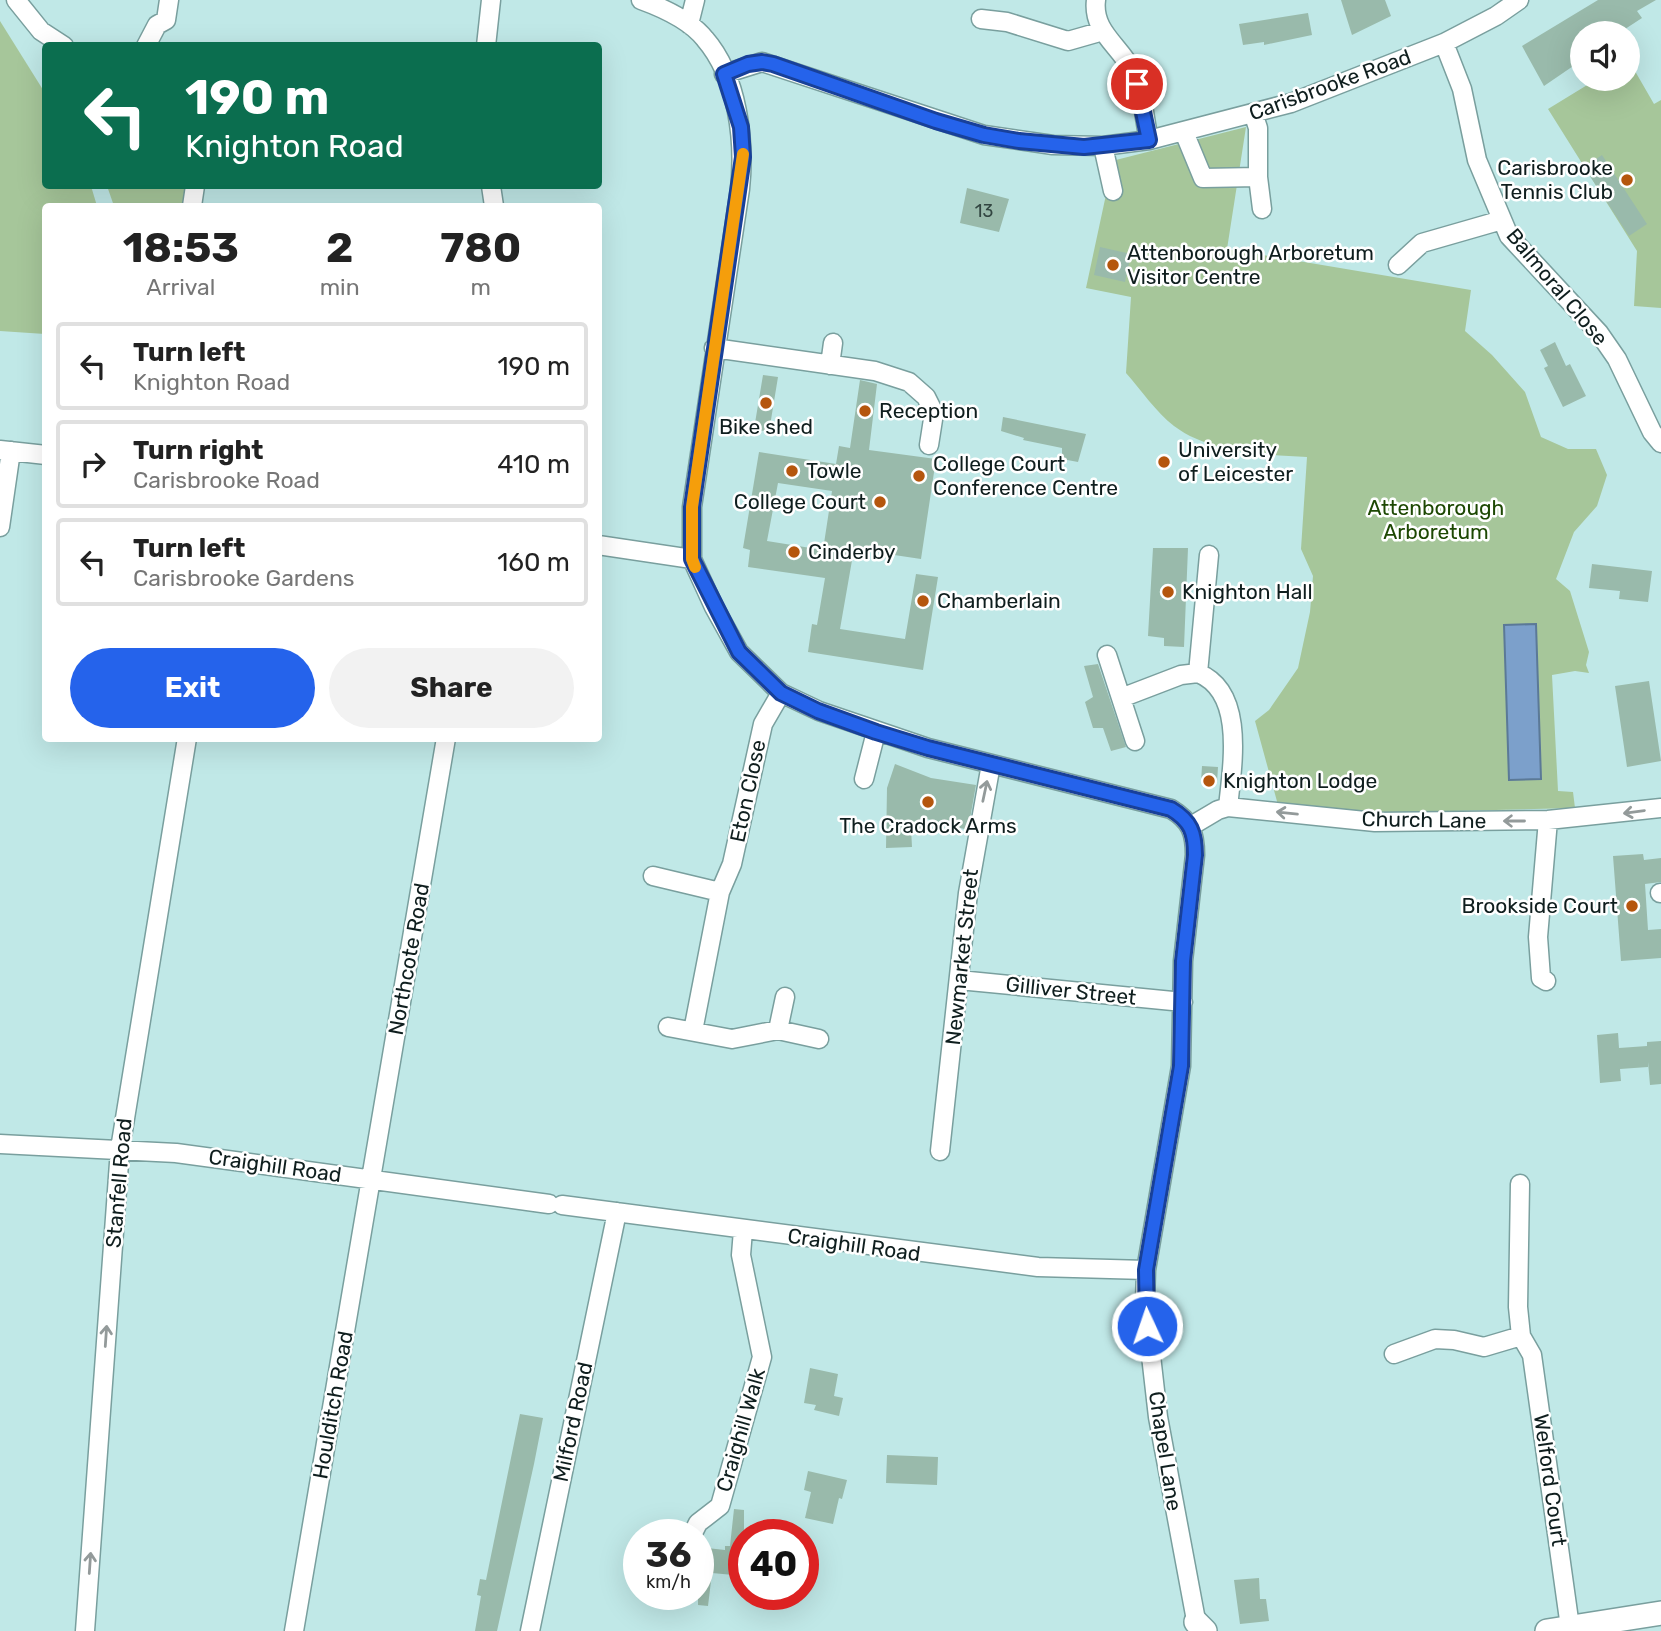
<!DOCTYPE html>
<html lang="en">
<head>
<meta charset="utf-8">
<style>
	:root { --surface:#fff; --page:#f2f2f2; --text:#222; --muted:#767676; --line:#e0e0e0; --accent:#2563eb }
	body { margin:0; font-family:Rubik,sans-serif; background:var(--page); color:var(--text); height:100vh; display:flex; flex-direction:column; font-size:26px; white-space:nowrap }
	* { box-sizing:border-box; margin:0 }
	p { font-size:23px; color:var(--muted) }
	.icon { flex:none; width:38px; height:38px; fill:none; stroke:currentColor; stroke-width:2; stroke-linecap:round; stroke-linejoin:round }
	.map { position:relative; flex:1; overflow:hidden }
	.panel { position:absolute; left:42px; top:203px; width:560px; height:539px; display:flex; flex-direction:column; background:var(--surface); border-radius:7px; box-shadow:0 7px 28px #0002 }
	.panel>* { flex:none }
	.top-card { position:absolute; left:42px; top:42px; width:560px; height:147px; border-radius:7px; box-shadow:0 7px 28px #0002; background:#0b6e4f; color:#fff; overflow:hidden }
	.buttons { position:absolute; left:1570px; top:21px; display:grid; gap:14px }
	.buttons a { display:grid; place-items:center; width:70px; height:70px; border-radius:50%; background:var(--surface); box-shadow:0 7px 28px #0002; font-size:35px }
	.speed { position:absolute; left:623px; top:1519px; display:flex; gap:14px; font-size:35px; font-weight:700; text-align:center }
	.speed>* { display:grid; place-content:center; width:91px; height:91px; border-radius:50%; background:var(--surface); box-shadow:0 7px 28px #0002; line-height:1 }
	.speed small { font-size:18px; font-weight:400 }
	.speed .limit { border:10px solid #d22; background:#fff; color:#111 }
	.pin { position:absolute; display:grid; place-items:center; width:60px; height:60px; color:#fff; margin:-30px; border:4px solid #fff; border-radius:50%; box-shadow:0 2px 7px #0007 }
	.me { position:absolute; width:77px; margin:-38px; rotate:357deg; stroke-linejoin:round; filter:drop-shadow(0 0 5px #0008) }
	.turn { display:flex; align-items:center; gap:24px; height:147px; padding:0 28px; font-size:32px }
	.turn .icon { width:91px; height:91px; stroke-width:2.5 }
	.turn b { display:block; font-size:49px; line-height:60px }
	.eta { display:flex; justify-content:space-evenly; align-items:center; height:119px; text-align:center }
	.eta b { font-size:42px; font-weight:700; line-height:49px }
	.primary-button { display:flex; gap:14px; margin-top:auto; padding:14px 28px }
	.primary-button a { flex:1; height:80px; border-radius:42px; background:var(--accent); color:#fff; font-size:28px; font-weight:700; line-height:80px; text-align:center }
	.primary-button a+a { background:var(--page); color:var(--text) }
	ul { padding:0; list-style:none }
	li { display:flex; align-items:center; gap:21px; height:88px; margin:0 14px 10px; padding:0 14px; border:4px solid var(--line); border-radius:7px }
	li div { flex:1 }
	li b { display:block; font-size:26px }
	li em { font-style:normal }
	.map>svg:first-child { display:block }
	.green { fill:#a6c69a }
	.water { fill:#7ca0cb; stroke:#5b7997; stroke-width:2 }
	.building { fill:#99baab; fill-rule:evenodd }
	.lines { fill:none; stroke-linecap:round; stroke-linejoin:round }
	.minor-casing { stroke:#799f9e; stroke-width:21 }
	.major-casing { stroke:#799f9e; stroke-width:26 }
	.minor { stroke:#fff; stroke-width:18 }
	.major { stroke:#fff; stroke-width:23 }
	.oneway { stroke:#939a9a }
	.route-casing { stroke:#184099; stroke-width:18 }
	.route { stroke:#2563eb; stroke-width:12 }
	.slow { stroke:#f59e0b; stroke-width:12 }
	.poi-dot { fill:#b5560d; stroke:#fff; stroke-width:2.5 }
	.labels { text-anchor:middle; stroke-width:5; stroke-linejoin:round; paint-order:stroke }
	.number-label { font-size:18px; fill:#324541 }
	.street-label { font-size:21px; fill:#0f1e1e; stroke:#fff }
	.poi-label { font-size:21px; fill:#0f1e1e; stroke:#fff; text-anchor:start }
	.park-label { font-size:21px; fill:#1d4803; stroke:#fff }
</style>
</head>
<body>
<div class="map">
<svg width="1661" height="1631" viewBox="0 0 1661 1631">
	<rect width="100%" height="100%" fill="#c0e8e7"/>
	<path class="green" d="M0,21L45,93L46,186H91L97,206H46L45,334L0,331Z
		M1628,59L1654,104L1661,100V308L1634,306L1637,251L1548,109L1597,79H1628Z
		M1246,127L1227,249L1471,290L1465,331L1492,355L1525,392L1541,437L1568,449H1596L1607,475L1597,506L1574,532L1556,579L1570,591L1589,652L1586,665L1589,673L1575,671L1552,675L1558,791L1573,792L1575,808L1372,813L1278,805L1255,721L1269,710L1298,668L1310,612L1313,576L1301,549L1307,457C1264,455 1210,453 1174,426C1156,412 1141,390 1126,373L1131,297L1086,288L1107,190L1100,164Z
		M107,186H185L182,206H114Z"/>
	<path class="water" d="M1536,624L1541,779L1509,780L1504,625Z"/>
	<path class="building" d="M1341,0H1385L1391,16L1352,35Z
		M1598,0H1656L1637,11L1642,18L1619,33H1582V60L1544,86L1522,46Z
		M1308,13L1312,35L1264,45V42L1243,45L1239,24Z
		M1602,155L1647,224L1629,236L1584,167Z
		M967,188L1009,199L999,232L960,223Z
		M1100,247L1131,254L1125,282L1094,275Z
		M1555,342L1566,366L1570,364L1586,396L1563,407L1544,368L1548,366L1540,350Z
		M763,375L778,377L769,432L754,429Z
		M860,380L877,384L869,450L936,459L921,559L854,549L840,629L905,639L916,574L938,577L923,670L808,652L812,624L817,625L825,578L748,567L750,550L743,548L759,452L836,464L839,446L850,448ZM778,483L832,491L823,550L767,541Z
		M1003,417L1086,434L1078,462L1062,459V448L1023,440L1024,438L1001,431Z
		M1153,548H1188L1184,647L1164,646V638L1148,636Z
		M1592,564L1652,571L1648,602L1619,599L1620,591L1589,588Z
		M1098,664L1126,747L1111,751L1103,728H1093L1085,702L1093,697L1084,666Z
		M1649,681L1661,761L1627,767L1615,686Z
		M895,764L931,778L976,785L968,830L923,818L921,830L911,828L912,847L886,848L887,788Z
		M1202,766L1218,767L1217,783L1201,782Z
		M1643,854L1644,860L1661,858V882L1645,884L1648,930L1661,929V958L1621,961L1613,856Z
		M1618,1033L1619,1048L1647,1046V1042L1661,1041V1084L1650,1085L1648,1062V1067L1620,1069L1621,1081L1600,1083L1597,1035Z
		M810,1368L838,1374L834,1396L843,1398L839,1416L814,1410L816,1405L804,1403Z
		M520,1414L543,1418L534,1464L497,1631H475L481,1596L477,1595L480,1579L486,1580Z
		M887,1455L938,1457L937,1485L886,1483Z
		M808,1471L847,1480L842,1499L839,1498L833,1524L805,1518L811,1492L804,1490Z
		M734,1509L744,1510V1576L712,1573L708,1606L698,1605V1547L725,1550V1546H730Z
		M1259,1578L1260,1599H1266L1269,1621L1240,1624L1234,1580Z"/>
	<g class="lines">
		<g class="minor-casing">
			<path id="minor" d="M16,0L41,31L64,46
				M641,0C663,8 690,20 705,39C738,77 745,141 740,189L692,507V559L714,607L739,652L781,693L819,711L928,748L1171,809C1191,821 1195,833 1195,855L1183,961L1181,1066L1146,1270L1145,1303L1158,1417L1198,1631
				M1096,0C1092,31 1119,45 1132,70C1143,90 1144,118 1149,140
				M981,19L1007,22L1068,41L1103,31
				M689,24L695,0
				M1444,43L1462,89L1477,160L1509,236L1599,333L1617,359L1652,432L1661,443
				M146,46L157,25L166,20L169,0
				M486,46L491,0
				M724,74L762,62L984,135L1053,145L1103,146L1149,140L1291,103L1444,43L1496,16L1519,0
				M1253,113L1258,128V177
				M1184,132L1203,178L1258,177L1262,209
				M1103,146L1113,191
				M491,186L494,206
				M192,206L195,186
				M1398,265L1422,243L1502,220
				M714,348L875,371L909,382L926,397L934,413L929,445
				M830,365L833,343
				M0,450L46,455
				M0,527L11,451
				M598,545L692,559
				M1209,555L1198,673C1246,692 1232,767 1228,807
				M1107,655L1121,698L1181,675L1198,673
				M1121,698L1135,741
				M864,779L876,732
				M1191,826L1218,810L1228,807L1375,822L1548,820L1661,808
				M653,876L720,892
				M1660,893H1661
				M959,980L1183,1002
				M1546,981L1541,978L1538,937L1548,820
				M668,1027L732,1039L778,1030L819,1039
				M778,1030L785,997
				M693,1031L720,892L732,864L763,724L781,693
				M0,1144L176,1153L549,1204
				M940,1151L968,893L991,764
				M1520,1184L1518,1307L1521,1336L1532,1355L1570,1627
				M562,1205L1038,1267L1146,1270
				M1394,1354L1435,1339L1454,1340L1484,1347L1521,1336
				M692,1535L698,1523L720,1506L762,1357L741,1255L743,1230
				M85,1631L120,1149L187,738
				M294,1631L446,738
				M530,1631L617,1212"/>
		</g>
		<g class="major-casing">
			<path id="major" d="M1196,1622L1205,1631
				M1547,1631L1661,1613"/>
		</g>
		<use href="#minor" class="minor"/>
		<use href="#major" class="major"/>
	</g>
	<defs><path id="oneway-shaft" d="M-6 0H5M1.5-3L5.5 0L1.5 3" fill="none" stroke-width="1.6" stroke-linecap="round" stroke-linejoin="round" transform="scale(1.75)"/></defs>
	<g class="oneway">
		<use href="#oneway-shaft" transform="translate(985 791) rotate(-78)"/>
		<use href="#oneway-shaft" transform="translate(1634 812) rotate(172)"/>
		<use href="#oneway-shaft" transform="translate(1287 813) rotate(-174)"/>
		<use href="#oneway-shaft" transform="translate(1514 821) rotate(180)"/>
		<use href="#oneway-shaft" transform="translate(106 1336) rotate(-86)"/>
		<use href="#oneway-shaft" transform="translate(90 1563) rotate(-86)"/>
	</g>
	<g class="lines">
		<g class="route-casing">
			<path id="route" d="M1137,84L1149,140L1084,147L1019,141L984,135L936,121L773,64L762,62L748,64L724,74L741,127L743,157L692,507V559L739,652L781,693L818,711L876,732L928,748L1171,809C1191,821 1195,833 1195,855L1183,961L1181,1066L1146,1270L1147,1326"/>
		</g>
		<use href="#route" class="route"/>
		<path class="slow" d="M695,567L692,559V507L743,154"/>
	</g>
	<g class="poi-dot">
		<circle cx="1627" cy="180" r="7"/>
		<circle cx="1113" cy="265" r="7"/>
		<circle cx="766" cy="403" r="7"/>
		<circle cx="865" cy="411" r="7"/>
		<circle cx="1164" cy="462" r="7"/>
		<circle cx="792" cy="471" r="7"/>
		<circle cx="919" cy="476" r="7"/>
		<circle cx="880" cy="502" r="7"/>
		<circle cx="794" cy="552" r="7"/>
		<circle cx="1168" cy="592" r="7"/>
		<circle cx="923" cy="601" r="7"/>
		<circle cx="1209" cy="781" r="7"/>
		<circle cx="928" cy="802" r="7"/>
		<circle cx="1632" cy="906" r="7"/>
	</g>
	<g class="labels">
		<g class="number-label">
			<text x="984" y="217">13</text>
		</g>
		<g class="street-label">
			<text transform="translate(1330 85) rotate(-20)" y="7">Carisbrooke Road</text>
			<text transform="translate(1557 287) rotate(50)" y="7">Balmoral Close</text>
			<text transform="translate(748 791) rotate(-78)" y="7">Eton Close</text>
			<text transform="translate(1424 820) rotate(1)" y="7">Church Lane</text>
			<text transform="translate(962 957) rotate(-84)" y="7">Newmarket Street</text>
			<text transform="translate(409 959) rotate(-80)" y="7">Northcote Road</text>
			<text transform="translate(1071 991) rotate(6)" y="7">Gilliver Street</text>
			<text transform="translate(275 1166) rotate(8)" y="7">Craighill Road</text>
			<text transform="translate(119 1183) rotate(-85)" y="7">Stanfell Road</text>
			<text transform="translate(854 1245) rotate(8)" y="7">Craighill Road</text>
			<text transform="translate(333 1405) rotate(-80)" y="7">Houlditch Road</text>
			<text transform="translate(573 1422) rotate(-78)" y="7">Milford Road</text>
			<text transform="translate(741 1430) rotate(-74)" y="7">Craighill Walk</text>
			<text transform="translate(1165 1451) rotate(81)" y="7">Chapel Lane</text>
			<text transform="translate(1550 1480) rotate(82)" y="7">Welford Court</text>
		</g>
		<g class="poi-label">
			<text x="1613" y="175" text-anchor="end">Carisbrooke<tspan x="1613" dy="24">Tennis Club</tspan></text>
			<text x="1127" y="260">Attenborough Arboretum<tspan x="1127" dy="24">Visitor Centre</tspan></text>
			<text x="879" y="418">Reception</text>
			<text x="766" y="434" text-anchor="middle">Bike shed</text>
			<text x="1178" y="457">University<tspan x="1178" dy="24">of Leicester</tspan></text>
			<text x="933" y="471">College Court<tspan x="933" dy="24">Conference Centre</tspan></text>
			<text x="806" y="478">Towle</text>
			<text x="866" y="509" text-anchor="end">College Court</text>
			<text x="808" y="559">Cinderby</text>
			<text x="1182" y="599">Knighton Hall</text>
			<text x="937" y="608">Chamberlain</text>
			<text x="1223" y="788">Knighton Lodge</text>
			<text x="928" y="833" text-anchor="middle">The Cradock Arms</text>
			<text x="1618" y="913" text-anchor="end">Brookside Court</text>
		</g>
		<g class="park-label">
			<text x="1436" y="515">Attenborough<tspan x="1436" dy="24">Arboretum</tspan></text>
		</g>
	</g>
</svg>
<div class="buttons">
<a><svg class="icon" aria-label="sound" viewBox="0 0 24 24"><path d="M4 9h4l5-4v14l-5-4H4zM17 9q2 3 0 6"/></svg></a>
</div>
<div class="speed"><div>36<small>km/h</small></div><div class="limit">40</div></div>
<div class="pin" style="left:1137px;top:84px;background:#d93025"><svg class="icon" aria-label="arrive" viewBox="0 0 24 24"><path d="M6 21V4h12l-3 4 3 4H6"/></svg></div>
<svg class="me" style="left:1147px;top:1326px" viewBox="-20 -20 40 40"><circle r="17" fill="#2563eb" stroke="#fff" stroke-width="3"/><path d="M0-11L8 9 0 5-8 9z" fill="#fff"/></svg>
<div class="top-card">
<div class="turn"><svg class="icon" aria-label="left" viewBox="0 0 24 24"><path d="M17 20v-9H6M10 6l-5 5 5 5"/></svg><div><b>190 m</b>Knighton Road</div></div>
</div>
<section class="panel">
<div class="eta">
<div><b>18:53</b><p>Arrival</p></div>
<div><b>2</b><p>min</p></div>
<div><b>780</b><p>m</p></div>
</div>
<ul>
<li><svg class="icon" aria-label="left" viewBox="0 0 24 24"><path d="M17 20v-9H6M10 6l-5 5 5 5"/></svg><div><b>Turn left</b><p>Knighton Road</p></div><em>190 m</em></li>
<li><svg class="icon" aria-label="right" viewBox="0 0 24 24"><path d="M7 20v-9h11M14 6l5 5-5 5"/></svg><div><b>Turn right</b><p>Carisbrooke Road</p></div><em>410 m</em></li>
<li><svg class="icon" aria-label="left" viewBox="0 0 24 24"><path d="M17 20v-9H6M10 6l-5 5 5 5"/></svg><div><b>Turn left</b><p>Carisbrooke Gardens</p></div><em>160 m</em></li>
</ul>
<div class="primary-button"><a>Exit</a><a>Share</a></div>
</section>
</div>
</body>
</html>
